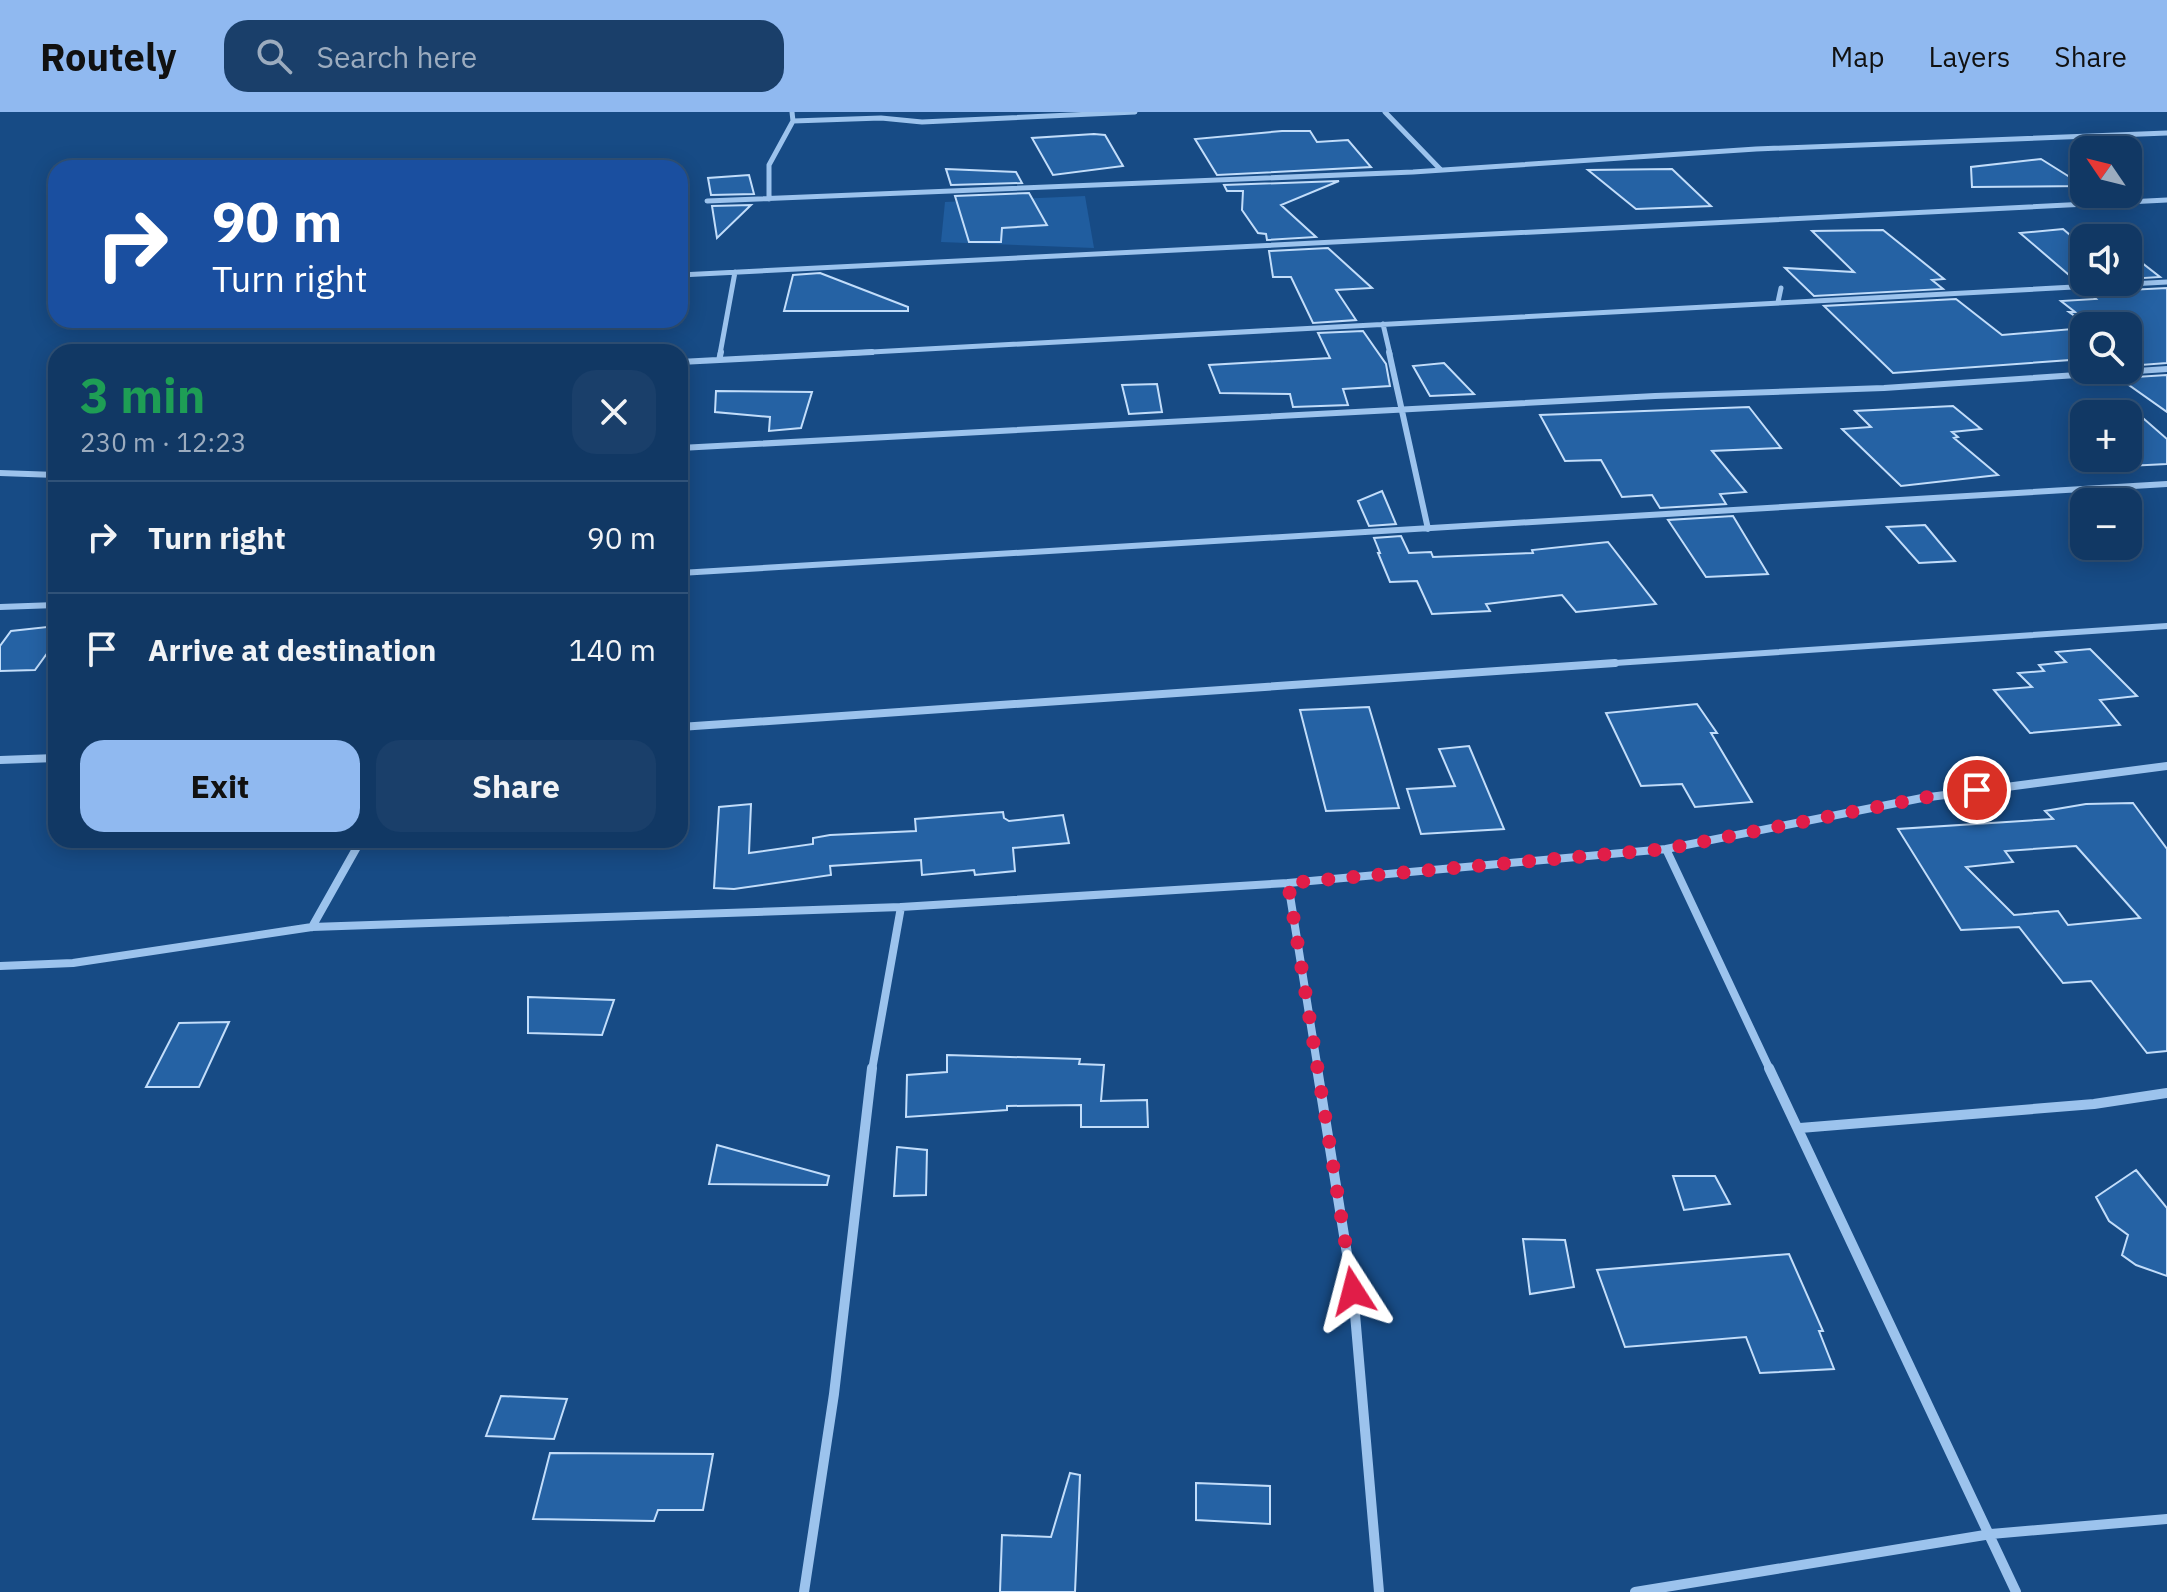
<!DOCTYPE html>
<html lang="en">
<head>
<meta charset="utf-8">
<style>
	:root { --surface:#113864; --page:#1a3f6a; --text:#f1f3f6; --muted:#9cacbf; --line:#305278; --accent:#90b9f0 }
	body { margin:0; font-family:"IBM Plex Sans",sans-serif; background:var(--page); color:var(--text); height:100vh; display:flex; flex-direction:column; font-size:30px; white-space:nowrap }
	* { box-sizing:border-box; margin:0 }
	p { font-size:26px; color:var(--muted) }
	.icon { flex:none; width:44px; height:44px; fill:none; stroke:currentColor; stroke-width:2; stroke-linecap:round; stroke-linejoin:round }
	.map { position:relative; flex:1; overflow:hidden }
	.panel { position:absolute; left:48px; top:232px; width:640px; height:504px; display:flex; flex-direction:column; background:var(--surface); border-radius:24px; box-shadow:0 4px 20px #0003,0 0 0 2px var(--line) }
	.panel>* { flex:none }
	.top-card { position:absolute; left:48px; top:48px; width:640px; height:168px; border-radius:24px; box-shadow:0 4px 20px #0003,0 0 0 2px var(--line); background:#1a4fa0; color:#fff; overflow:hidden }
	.needle { width:52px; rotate:305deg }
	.fabs { position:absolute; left:2070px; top:24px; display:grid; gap:16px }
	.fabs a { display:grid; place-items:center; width:72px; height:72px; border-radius:16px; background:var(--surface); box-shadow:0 4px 20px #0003,0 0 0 2px var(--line); font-size:40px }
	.pin { position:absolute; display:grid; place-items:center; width:68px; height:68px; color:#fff; margin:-34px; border:4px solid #fff; border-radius:50%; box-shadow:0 2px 8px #0007 }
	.me { position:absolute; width:88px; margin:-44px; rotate:351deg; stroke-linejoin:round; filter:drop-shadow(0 0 6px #0008) }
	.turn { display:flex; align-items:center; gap:28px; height:168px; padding:0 32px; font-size:36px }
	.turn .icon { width:104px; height:104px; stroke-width:2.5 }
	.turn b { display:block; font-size:56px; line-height:68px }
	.round { display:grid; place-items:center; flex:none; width:84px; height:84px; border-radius:24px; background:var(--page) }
	.summary { display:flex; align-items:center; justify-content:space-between; height:136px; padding:0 32px }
	h1 { font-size:48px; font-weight:800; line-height:60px; color:#1e9e55 }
	.cta { display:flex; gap:16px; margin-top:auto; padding:16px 32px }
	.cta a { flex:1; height:92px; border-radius:24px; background:var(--accent); color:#111; font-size:32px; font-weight:800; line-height:92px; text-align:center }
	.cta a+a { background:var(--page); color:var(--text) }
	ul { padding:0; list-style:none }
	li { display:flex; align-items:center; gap:24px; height:112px; padding:0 32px; border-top:2px solid var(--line) }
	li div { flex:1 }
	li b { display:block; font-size:30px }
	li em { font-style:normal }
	header { display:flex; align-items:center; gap:48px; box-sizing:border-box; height:112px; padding:0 40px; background:var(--accent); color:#111 }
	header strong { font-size:38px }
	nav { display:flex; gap:44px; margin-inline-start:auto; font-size:28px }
	.search { width:560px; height:72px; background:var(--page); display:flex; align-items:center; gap:20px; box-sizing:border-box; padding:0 28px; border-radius:24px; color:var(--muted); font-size:30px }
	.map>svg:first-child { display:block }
	.green { fill:#205d9f }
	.building { fill:#2562a4; stroke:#c2ddfa; stroke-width:2; fill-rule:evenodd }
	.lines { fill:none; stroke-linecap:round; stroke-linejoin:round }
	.minor-far3 { stroke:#9cc3ed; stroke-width:5 }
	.minor-far2 { stroke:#9cc3ed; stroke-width:6 }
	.minor-far1 { stroke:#9cc3ed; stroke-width:8 }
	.minor { stroke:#9cc3ed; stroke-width:10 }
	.route { stroke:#e11d48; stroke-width:14; stroke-dasharray:0 25.2 }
</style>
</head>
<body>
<header>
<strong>Routely</strong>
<div class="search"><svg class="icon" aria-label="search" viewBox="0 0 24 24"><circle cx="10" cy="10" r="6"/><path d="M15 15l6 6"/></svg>Search here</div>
<nav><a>Map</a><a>Layers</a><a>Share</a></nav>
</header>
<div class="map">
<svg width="2167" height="1480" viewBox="0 0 2167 1480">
	<rect width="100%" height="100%" fill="#174b85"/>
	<path class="green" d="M1085,84L1094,136L941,130L945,90Z"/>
	<path class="building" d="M1282,19H1310L1317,30L1348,28L1371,55L1217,63L1195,27Z
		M1094,22L1105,23L1123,54L1053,63L1032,26Z
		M2041,47L2084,74L1972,75L1971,55Z
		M946,57L1016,60L1022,71L951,73Z
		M1672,57L1711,94L1636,97L1588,58Z
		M749,63L754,82L711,83L708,66Z
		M1339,69L1281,93L1316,125L1267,128L1266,122L1258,121L1242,98L1243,79H1227L1224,73Z
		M1029,81L1047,113L1002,116L1001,130H969L955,84Z
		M751,93L717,126L712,94Z
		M2063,117L2084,135V169H2076L2020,121Z
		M1883,118L1944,167L1932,168L1943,177L1814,184L1785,156L1854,160L1812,119Z
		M1328,136L1372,176L1336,178L1356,208L1313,211L1291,165H1273L1269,139Z
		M2128,140L2160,165L2128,167Z
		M820,161L908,195V199H784L793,163Z
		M2167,176V251L2128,254V214H2089L2069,200H2075L2061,189L2096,187L2088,180Z
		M1956,187L2002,223L2084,216V247L1893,261L1824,194Z
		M1363,219L1386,252L1390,274L1343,277L1348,293L1293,295L1290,282L1220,281L1209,253L1330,246L1318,221Z
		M1444,251L1474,282L1430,284L1413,254Z
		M2167,263V300L2119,266Z
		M1157,272L1162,300L1129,302L1122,273Z
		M716,279L812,280L801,316L769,319L770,305L715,300Z
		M2128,293L2167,327V352L2128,354Z
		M1953,294L1981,317L1952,320L1958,325L1954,326L1998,363L1901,374L1842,317L1871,315L1855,299Z
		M1749,295L1781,336L1712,339L1746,380L1720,382L1726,392L1660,396L1652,383L1622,385L1601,348L1565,349L1540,303Z
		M1382,379L1396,412L1369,414L1358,389Z
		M1733,404L1768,462L1706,465L1668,408Z
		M1925,413L1955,449L1919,451L1887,415Z
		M1401,424L1409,441L1431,440L1433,445L1533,441L1532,438L1608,430L1656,492L1576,500L1562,483L1486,492L1490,499L1432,502L1417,469L1390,470L1378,441H1380L1374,426Z
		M56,514V529L35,558L0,559V534L11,519Z
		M2090,537L2137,584L2100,588L2120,613L2030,621L1994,578L2032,575L2018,561L2044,559L2039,553L2066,550L2056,540Z
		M1697,592L1717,621H1711L1752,690L1695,695L1682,672L1641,674L1606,601Z
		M1369,595L1399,696L1326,699L1300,598Z
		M1469,634L1504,717L1421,722L1407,677L1455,674L1439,637Z
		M2133,691L2167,737V939L2147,941L2091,869L2063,871L2019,815L1961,818L1898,717L2053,707L2045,699L2086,692ZM2076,734L2140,806L2068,813L2058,799L2014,803L1966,755L2013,750L2005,739Z
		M751,692L749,741L813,732V726L830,723L916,719L915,707L1003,700L1004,706L1009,709L1063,703L1069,731L1013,736L1015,759L975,763L974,758L922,763L921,748L830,754L831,763L734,777L714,776L719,695Z
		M528,885L614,888L602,923L528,921Z
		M229,910L199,975H146L179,911Z
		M947,943L1080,947L1079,952L1104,953L1101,989L1147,988L1148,1015H1081V993L1007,994V998L906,1005L907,963L947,960Z
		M717,1033L829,1064L827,1073L709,1072Z
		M897,1035L927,1038L926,1083L894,1084Z
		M2136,1058L2167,1096V1164L2136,1153L2122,1143L2128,1123L2109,1109L2096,1085Z
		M1673,1064H1715L1730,1092L1684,1098Z
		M1523,1127L1565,1128L1574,1175L1530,1182Z
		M1789,1142L1823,1219H1819L1834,1257L1760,1261L1746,1225L1625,1235L1597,1158Z
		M501,1284L567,1287L554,1327L486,1324Z
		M550,1341L713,1342L703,1398H658L654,1409L533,1407Z
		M1070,1361L1080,1363L1075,1480H1000L1002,1423L1051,1425Z
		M1196,1371L1270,1374V1412L1196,1408Z"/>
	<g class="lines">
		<path class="minor-far3" d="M1385,0L1441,58
			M793,9L881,6L922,10L1135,0
			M769,87V53L793,9L792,0
			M707,89L1413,60L1756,37L2167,21
			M680,163L2167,88
			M1778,190L1781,176
			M1383,212L1390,242
			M720,242L735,160
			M835,242L2167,170"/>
		<path class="minor-far2" d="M1389,240L1428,417
			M719,248L721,240
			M680,250L872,240
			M680,336L1655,284L1884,276L2167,257
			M0,361L56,363
			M680,461L2167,372
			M0,495L56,493
			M1585,553L2167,514"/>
		<path class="minor-far1" d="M680,615L1615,551
			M0,648L56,646
			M1288,771L1318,958
			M312,815L361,728
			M0,854L73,851L312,815L901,795L1288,771L1666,737
			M872,958L901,795
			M1770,958L1666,737L1922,686L2167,654"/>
		<path class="minor" d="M1317,956L1353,1179L1379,1480
			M1769,956L2016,1480
			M1800,1016L2094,992L2167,981
			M804,1480L834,1282L872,956
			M1635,1480L1991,1422L2167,1407"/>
	</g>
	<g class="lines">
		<path class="route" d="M1353,1179L1288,771L1666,737L1922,686L1977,678"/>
	</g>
</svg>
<div class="fabs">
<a><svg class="needle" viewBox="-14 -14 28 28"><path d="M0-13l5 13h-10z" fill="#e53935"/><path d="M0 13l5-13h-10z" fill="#9cacbf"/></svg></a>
<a><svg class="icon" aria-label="sound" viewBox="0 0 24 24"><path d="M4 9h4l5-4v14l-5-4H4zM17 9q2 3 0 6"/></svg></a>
<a><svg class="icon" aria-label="search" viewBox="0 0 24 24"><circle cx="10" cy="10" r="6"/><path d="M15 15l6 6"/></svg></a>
<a>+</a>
<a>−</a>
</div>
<div class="pin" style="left:1977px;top:678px;background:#d93025"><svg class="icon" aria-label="arrive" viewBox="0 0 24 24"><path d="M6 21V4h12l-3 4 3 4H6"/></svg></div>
<svg class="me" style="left:1353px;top:1179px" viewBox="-20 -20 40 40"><path d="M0-17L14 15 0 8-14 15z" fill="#e11d48" stroke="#fff" stroke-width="4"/></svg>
<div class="top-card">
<div class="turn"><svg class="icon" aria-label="right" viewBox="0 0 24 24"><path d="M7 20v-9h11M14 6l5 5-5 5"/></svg><div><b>90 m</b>Turn right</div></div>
</div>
<section class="panel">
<div class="summary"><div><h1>3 min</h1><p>230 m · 12:23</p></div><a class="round"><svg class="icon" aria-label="close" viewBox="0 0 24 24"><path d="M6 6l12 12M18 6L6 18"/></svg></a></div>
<ul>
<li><svg class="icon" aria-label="right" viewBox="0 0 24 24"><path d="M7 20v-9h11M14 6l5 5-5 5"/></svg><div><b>Turn right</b></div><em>90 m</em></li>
<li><svg class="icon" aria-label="arrive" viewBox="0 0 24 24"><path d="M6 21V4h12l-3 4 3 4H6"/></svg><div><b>Arrive at destination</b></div><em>140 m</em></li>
</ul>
<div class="cta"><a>Exit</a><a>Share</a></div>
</section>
</div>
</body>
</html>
